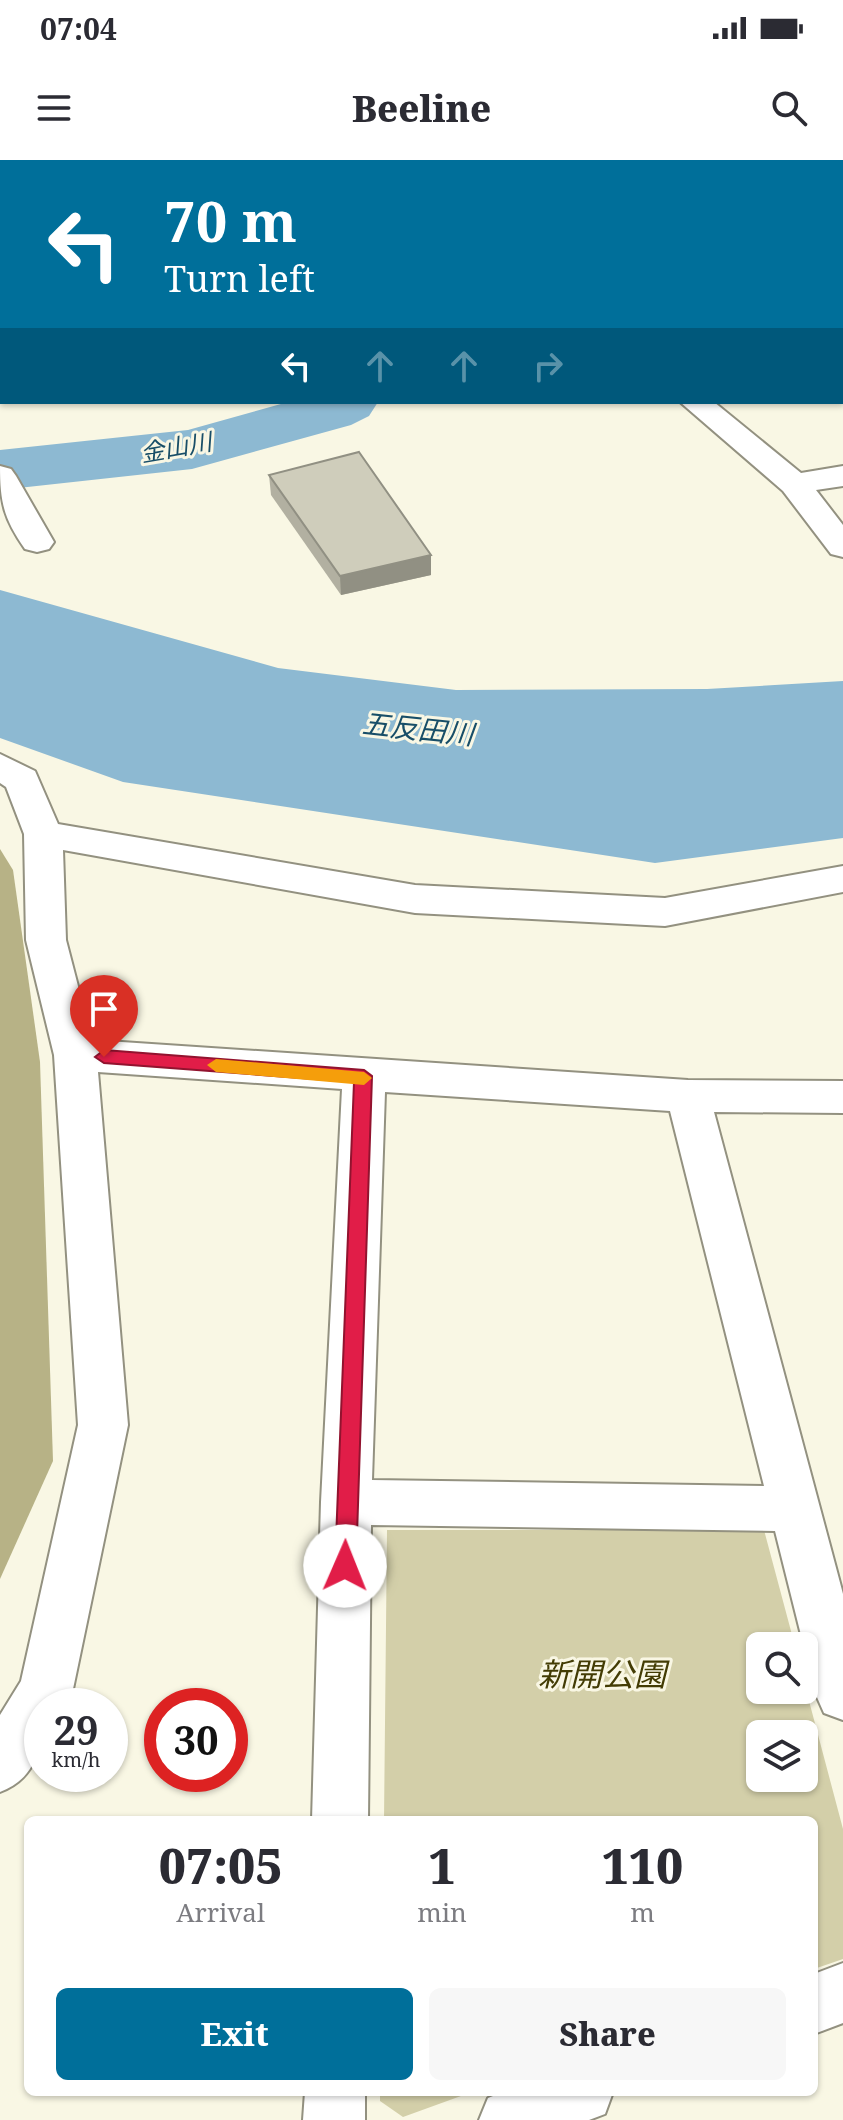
<!DOCTYPE html>
<html lang="en">
<head>
<meta charset="utf-8">
<style>
	:root { --surface:#fff; --page:#f7f7f7; --text:#2b2b33; --muted:#7c7c81; --accent:#006f9a }
	body { margin:0; font-family:"Noto Serif","Noto Sans JP",serif; background:var(--page); color:var(--text); height:100vh; display:flex; flex-direction:column; font-size:30px; white-space:nowrap }
	* { box-sizing:border-box; margin:0 }
	p { font-size:26px; color:var(--muted) }
	.icon { flex:none; width:44px; height:44px; fill:none; stroke:currentColor; stroke-width:2; stroke-linecap:round; stroke-linejoin:round }
	.map { position:relative; flex:1; overflow:hidden }
	.sheet { position:absolute; left:24px; top:1656px; width:794px; height:280px; display:flex; flex-direction:column; background:var(--surface); border-radius:12px; box-shadow:0 2px 6px #0004 }
	.sheet>* { flex:none }
	.hud { position:absolute; left:0px; top:0px; width:844px; height:244px; box-shadow:0 2px 6px #0004; background:#006f9a; color:#fff; overflow:hidden }
	.buttons { position:absolute; left:746px; top:1472px; display:grid; gap:16px }
	.buttons a { display:grid; place-items:center; width:72px; height:72px; border-radius:12px; background:var(--surface); box-shadow:0 2px 6px #0004; font-size:40px }
	.speed { position:absolute; left:24px; top:1528px; display:flex; gap:16px; font-size:40px; font-weight:700; text-align:center }
	.speed>* { display:grid; place-content:center; width:104px; height:104px; border-radius:50%; background:var(--surface); box-shadow:0 2px 6px #0004; line-height:1 }
	.speed small { font-size:20px; font-weight:400 }
	.speed .limit { border:12px solid #d22; background:#fff; color:#111 }
	.pin { position:absolute; display:grid; place-items:center; width:68px; height:68px; color:#fff; margin:-82px -34px; border-radius:50% 50% 50% 0; rotate:-45deg; box-shadow:0 0 8px #0007 }
	.pin .icon { rotate:45deg }
	.me { position:absolute; width:88px; margin:-44px; rotate:1deg; stroke-linejoin:round; filter:drop-shadow(0 0 6px #0008) }
	.turn { display:flex; align-items:center; gap:28px; height:168px; padding:0 32px; font-size:36px }
	.turn .icon { width:104px; height:104px; stroke-width:2.5 }
	.turn b { display:block; font-size:56px; line-height:68px }
	.lanes { display:flex; align-items:center; height:76px; padding:0 32px; background:#0003; justify-content:center; gap:40px; direction:ltr }
	.lanes .off { opacity:.35 }
	.eta { display:flex; justify-content:space-evenly; align-items:center; height:136px; text-align:center }
	.eta b { font-size:48px; font-weight:800; line-height:56px }
	.cta { display:flex; gap:16px; margin-top:auto; padding:16px 32px }
	.cta a { flex:1; height:92px; border-radius:12px; background:var(--accent); color:#fff; font-size:32px; font-weight:800; line-height:92px; text-align:center }
	.cta a+a { background:var(--page); color:var(--text) }
	.status { display:flex; justify-content:space-between; align-items:center; height:56px; padding:0 40px; background:var(--surface); direction:ltr }
	.status svg { height:22px; fill:currentColor }
	header { display:flex; justify-content:space-between; align-items:center; height:104px; padding:0 32px; background:var(--surface); font-size:36px; font-weight:800 }
	.map>svg:first-child { display:block }
	.green { fill:#d3cfa9; fill-rule:evenodd }
	.forest { fill:#b7b286 }
	.water { fill:#8db9d2 }
	.lines { fill:none; stroke-linecap:round; stroke-linejoin:round }
	.river { fill:#8db9d2; fill-rule:evenodd }
	.minor-casing { stroke:#939180; stroke-width:4 }
	.tertiary-casing { stroke:#939180; stroke-width:4 }
	.trunk-casing { stroke:#15789c; stroke-width:4 }
	.minor { fill:#fff; fill-rule:evenodd }
	.tertiary { fill:#fff; fill-rule:evenodd }
	.trunk { fill:#3ab4e4; fill-rule:evenodd }
	.rail-casing { stroke:#838276; stroke-width:6 }
	.rail { stroke:#f9f7e4; stroke-width:4; stroke-dasharray:13; stroke-linecap:butt }
	.wall { fill:#b2b0a1 }
	.shaded-wall { fill:#919083 }
	.building { fill:#cfcdbb; stroke:#919083; stroke-width:2 }
	.route { fill:#e11d48; stroke:#92132f; stroke-width:2 }
	.slow { fill:#f59e0b }
	.labels { text-anchor:middle; stroke-width:6; stroke-linejoin:round; paint-order:stroke }
	.far-water-label { font-size:24px; font-style:italic; fill:#184e68; stroke:#f9f7e4 }
	.water-label { font-size:28px; font-style:italic; fill:#184e68; stroke:#f9f7e4 }
	.near-park-label { font-size:32px; font-style:italic; fill:#433c04; stroke:#f9f7e4 }
</style>
</head>
<body>
<div class="status"><b>07:04</b><svg viewBox="0 0 49 12"><path d="M0 12V9h3v3zM5 12V6h3v6zM10 12V3h3v9zM15 12V0h3v12zM26 1h20v11H26zM47 4h2v5h-2z"/></svg></div>
<header><svg class="icon" aria-label="menu" viewBox="0 0 24 24"><path d="M4 6h16M4 12h16M4 18h16"/></svg>Beeline<svg class="icon" aria-label="search" viewBox="0 0 24 24"><circle cx="10" cy="10" r="6"/><path d="M15 15l6 6"/></svg></header>
<div class="map">
<svg width="843" height="1960" viewBox="0 0 843 1960">
	<rect width="100%" height="100%" fill="#f9f7e4"/>
	<path class="green" d="M387,1370H764L795,1486H760V1530H804V1522L843,1669V1799L814,1809V1660H384ZM760,1574H804V1618H760Z
		M380,1932H472L403,1957L380,1941Z"/>
	<path class="forest" d="M0,689L13,710L40,902L53,1301L0,1419Z"/>
	<path class="water" d="M0,430L278,508L456,530L707,529L843,521V678L655,703L123,622L0,578Z"/>
	<g class="lines">
		<path class="river" d="M752,0H810L750,2Z
			M288,242H378L369,256L351,265L192,309L0,330V290L188,270Z"/>
		<g class="minor-casing">
			<path id="minor" d="M843,31V48H842V31Z
				M842,185H843V204H842Z
				M0,306L11,309L16,316L54,382L49,389L37,392L25,389C4,359 0,343 0,306Z
				M0,594L35,611L58,664L415,725L665,738L843,706V732L665,766L415,753L63,690L66,780L92,880L688,920L843,921V953L714,952L843,1434V1560L824,1553L816,1535L775,1371L371,1365L368,1660H312L321,1342L342,929L98,912L128,1265L73,1529L65,1546H42C42,1584 39,1617 0,1632V1555L21,1521L78,1265L54,895L26,780L24,674L6,627L0,623ZM385,932L670,951L764,1326L372,1320Z
				M843,1803V1863L814,1874V1814Z
				M305,1932H365V1960H303Z
				M503,1932H613L605,1954L589,1960H479L488,1938Z"/>
		</g>
		<g class="tertiary-casing">
			<path id="tertiary" d="M820,0H843V9L842,2Z
				M680,242H714L801,313L843,306V326L816,330L843,365V397L831,394L783,331Z"/>
		</g>
		<g class="trunk-casing">
			<path id="trunk" d="M0,211H2V229H0Z"/>
		</g>
		<use href="#minor" class="minor"/>
		<use href="#tertiary" class="tertiary"/>
		<use href="#trunk" class="trunk"/>
		<g class="rail-casing">
			<path id="rail" d="M183,2L189,0
				M230,2L236,0"/>
		</g>
		<use href="#rail" class="rail"/>
	</g>
	<path class="wall" d="M269,315L431,395V415L341,435L271,335Z"/>
	<path class="shaded-wall" d="M431,395V415L341,435L340,416Z"/>
	<path class="building" d="M359,292L431,395L340,416L269,315Z"/>
	<path class="route" d="M104,890L364,910L372,916L356,1406L353,1413L345,1415L338,1413L335,1406L354,922L104,903L95,897Z"/>
	<path class="slow" d="M216,899L364,912L372,918L364,925L216,912L207,905Z"/>
	<g class="labels">
		<g class="far-water-label">
			<text transform="translate(176 288) rotate(-10)" y="8">金山川</text>
		</g>
		<g class="water-label">
			<text transform="translate(418 569) rotate(6)" y="10">五反田川</text>
		</g>
		<g class="near-park-label">
			<text x="602" y="1526">新開公園</text>
		</g>
	</g>
</svg>
<div class="buttons">
<a><svg class="icon" aria-label="search" viewBox="0 0 24 24"><circle cx="10" cy="10" r="6"/><path d="M15 15l6 6"/></svg></a>
<a><svg class="icon" aria-label="layers" viewBox="0 0 24 24"><path d="M12 4l9 5-9 5-9-5zM3 14l9 5 9-5"/></svg></a>
</div>
<div class="speed"><div>29<small>km/h</small></div><div class="limit">30</div></div>
<div class="pin" style="left:104px;top:897px;background:#d93025"><svg class="icon" aria-label="arrive" viewBox="0 0 24 24"><path d="M6 21V4h12l-3 4 3 4H6"/></svg></div>
<svg class="me" style="left:345px;top:1406px" viewBox="-20 -20 40 40"><circle r="19" fill="#fff"/><path d="M0-13L10 11 0 6-10 11z" fill="#e11d48"/></svg>
<div class="hud">
<div class="turn"><svg class="icon" aria-label="left" viewBox="0 0 24 24"><path d="M17 20v-9H6M10 6l-5 5 5 5"/></svg><div><b>70 m</b>Turn left</div></div>
<div class="lanes"><svg class="icon" aria-label="left" viewBox="0 0 24 24"><path d="M17 20v-9H6M10 6l-5 5 5 5"/></svg><svg class="icon off" aria-label="ahead" viewBox="0 0 24 24"><path d="M12 20V5M6 11l6-6 6 6"/></svg><svg class="icon off" aria-label="ahead" viewBox="0 0 24 24"><path d="M12 20V5M6 11l6-6 6 6"/></svg><svg class="icon off" aria-label="right" viewBox="0 0 24 24"><path d="M7 20v-9h11M14 6l5 5-5 5"/></svg></div>
</div>
<section class="sheet">
<div class="eta">
<div><b>07:05</b><p>Arrival</p></div>
<div><b>1</b><p>min</p></div>
<div><b>110</b><p>m</p></div>
</div>
<div class="cta"><a>Exit</a><a>Share</a></div>
</section>
</div>
</body>
</html>
